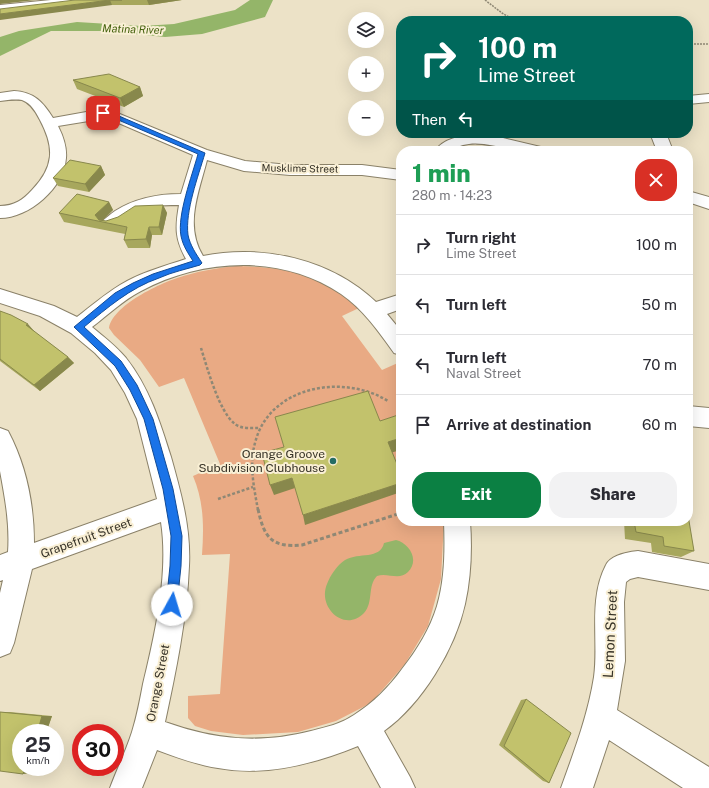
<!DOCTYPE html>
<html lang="en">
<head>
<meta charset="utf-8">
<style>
	:root { --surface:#fff; --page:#f2f2f3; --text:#2b2b33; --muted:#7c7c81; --line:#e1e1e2; --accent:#0b8043 }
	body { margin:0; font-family:"Public Sans",sans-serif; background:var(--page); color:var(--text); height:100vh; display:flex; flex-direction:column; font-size:15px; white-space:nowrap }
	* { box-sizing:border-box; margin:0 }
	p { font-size:13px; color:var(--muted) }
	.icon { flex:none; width:22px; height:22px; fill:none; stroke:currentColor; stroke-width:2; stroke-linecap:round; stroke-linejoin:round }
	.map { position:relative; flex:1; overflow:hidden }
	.panel { position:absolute; left:396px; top:146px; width:297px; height:380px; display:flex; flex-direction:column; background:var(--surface); border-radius:16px; box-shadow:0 4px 16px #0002 }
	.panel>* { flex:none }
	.guide { position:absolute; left:396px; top:16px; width:297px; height:122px; border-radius:16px; box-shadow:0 4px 16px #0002; background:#00695c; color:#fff; overflow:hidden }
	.fabs { position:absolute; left:348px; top:12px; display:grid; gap:8px }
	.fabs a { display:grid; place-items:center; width:36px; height:36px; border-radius:50%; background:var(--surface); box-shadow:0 4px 16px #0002; font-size:20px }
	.speed { position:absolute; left:12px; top:724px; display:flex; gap:8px; font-size:20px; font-weight:700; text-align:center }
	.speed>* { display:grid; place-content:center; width:52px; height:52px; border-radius:50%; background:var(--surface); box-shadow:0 4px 16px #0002; line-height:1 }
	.speed small { font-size:10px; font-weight:400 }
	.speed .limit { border:6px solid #d22; background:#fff; color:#111 }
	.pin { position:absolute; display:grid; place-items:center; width:34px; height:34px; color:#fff; margin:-17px; border-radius:8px; box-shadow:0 2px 6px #0006 }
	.me { position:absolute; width:44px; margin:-22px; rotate:6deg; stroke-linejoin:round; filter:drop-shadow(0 0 3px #0008) }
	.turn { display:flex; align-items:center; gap:14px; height:84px; padding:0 16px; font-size:18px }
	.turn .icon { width:52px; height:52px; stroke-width:2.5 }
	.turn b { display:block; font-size:28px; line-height:34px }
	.then { display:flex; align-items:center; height:38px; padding:0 16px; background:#0003; gap:8px; font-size:15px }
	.round { display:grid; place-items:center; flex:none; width:42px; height:42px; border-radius:16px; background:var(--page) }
	.headline { display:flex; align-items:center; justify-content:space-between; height:68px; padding:0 16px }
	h1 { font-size:24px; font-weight:800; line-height:30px; color:#1e9e55 }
	.action { display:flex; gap:8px; margin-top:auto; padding:8px 16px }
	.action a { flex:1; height:46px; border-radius:16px; background:var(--accent); color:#fff; font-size:16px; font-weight:800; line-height:46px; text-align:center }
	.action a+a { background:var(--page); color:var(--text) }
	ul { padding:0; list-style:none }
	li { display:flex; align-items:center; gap:12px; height:60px; padding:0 16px; border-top:1px solid var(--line) }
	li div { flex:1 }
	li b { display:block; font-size:15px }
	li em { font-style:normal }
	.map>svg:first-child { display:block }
	.green { fill:#e9aa84 }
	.water { fill:#94b569 }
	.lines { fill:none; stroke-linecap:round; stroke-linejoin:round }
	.street-casing { stroke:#8a8168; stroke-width:2 }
	.path-far2 { stroke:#8f8875; stroke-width:1.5; stroke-dasharray:2 1; stroke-linecap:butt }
	.path-far1 { stroke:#8f8875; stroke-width:2.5; stroke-dasharray:3 2; stroke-linecap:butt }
	.path { stroke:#8f8875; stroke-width:3; stroke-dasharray:4 2.5; stroke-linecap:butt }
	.street { fill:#fff; fill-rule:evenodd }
	.wall { fill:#a7a75d }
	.shaded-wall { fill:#88884c }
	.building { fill:#c2c26c; stroke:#88884c }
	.route { fill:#1a73e8; stroke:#114b97 }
	.poi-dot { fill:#246c64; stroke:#f9efd4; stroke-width:1.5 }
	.labels { text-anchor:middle; stroke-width:4; stroke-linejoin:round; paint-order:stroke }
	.far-street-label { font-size:10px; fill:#363227; stroke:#f9efd4 }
	.far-water-label { font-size:11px; font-style:italic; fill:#44610d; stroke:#f9efd4 }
	.poi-label { font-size:12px; fill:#363227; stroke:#f9efd4; text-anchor:end }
	.street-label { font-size:12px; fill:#363227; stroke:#f9efd4 }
	.near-street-label { font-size:14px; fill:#363227; stroke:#f9efd4 }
</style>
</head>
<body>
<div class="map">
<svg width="709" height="788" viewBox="0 0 709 788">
	<rect width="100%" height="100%" fill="#ece2c7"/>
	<path class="green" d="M235,266C287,267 319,273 359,308L342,316L382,370L400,362L401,364V521H444L441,579L428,626L405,664L371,703L336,721L298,732L243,735L211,731L195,726L188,718V696L220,694L230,554L202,555C204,527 204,502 193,476L220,464L184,378L159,387L140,360L114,335L109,328C113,304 166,280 187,275C203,270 219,268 235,266Z"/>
	<path class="water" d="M250,0H273L265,17L202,34L165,37L104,31H51L0,56V37L19,31L77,22L142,26L174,24L235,10Z
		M396,540C409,543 420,560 408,572C399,581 387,572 377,576C367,586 374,602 364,613C345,633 317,608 327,584C330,576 337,565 345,560C359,552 380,560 384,543Z"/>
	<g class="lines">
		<g class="street-casing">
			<path id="street" d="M51,0H89L87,2L83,3L0,13V5Z
				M14,91C34,92 43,102 53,118L103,109L110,110L207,150L245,161L290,165H362L401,170V180L362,175H290L244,171L207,160C199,192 184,225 203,256C263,244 331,259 376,302L401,294V309L387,314L401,331V355L394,353C379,332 363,309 341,294C282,254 203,258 141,291C123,300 108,315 92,327C104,337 116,346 126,358C149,387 160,422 171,457C181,493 191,528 189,566C187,618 176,671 165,722C215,740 260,744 311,731C326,727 341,724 354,715C373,703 389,687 402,669C417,650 430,629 437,606C445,579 445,549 444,521H470C472,548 471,577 465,604C455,649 422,704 384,731L410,777L415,788H381L358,746C314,764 265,777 218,768C197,765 176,757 157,750L142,788H110C117,769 126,751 132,732C137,716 140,700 143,684C155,634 169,573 161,522L32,569L14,643L10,653L0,657V593L3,580L0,581V555L8,552C10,524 5,498 0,471C0,458 0,442 0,428L8,431C26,465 34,504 34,543L157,499L137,419L125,393L111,370L95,353L71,333L40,316L0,303V289L54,306L77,317C91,306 104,295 120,285C140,273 164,266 186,259C175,239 175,228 179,205C169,205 159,205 150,207C134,212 120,232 104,227L101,223C105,218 110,215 115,211C136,198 157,194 181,194L193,155L107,118L58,126C63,136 67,147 66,158C64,188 29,218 0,218V206C14,206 23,200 32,190C54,167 55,148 40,120C36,112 31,103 22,100C15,99 7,100 0,101V93Z
				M709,94V102L688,104V96Z
				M650,133H666L673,151H657Z
				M475,135L503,138L545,148L548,151C539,151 528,152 519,151C499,148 470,136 452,151H435C444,138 460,136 475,135Z
				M688,191L709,197V209L688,202Z
				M688,406L709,408V428L688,426Z
				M638,551L709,564V590L638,577L630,579L626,582L624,602L625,661L617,710L709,767V788H683L609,740L593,788H561C574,752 588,715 594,677C599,641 588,599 606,565C611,555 628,552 638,551Z"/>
		</g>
		<path class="path-far2" d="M485,0L502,13L516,21
			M688,44H709"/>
		<path class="path-far1" d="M201,348C207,367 219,412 235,424C241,429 251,428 259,428
			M218,499L253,487
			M258,510C254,488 249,465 255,443C269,386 343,373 388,401"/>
		<path class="path" d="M258,509C264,537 271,548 302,545L401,513"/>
		<use href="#street" class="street"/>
	</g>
	<path class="wall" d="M75,0H182L149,5H112Z
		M73,80L140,87L143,96L124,107L77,89Z
		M101,166L105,175L89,192L58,186L53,178Z
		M109,202L113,210L102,220L106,221L163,205L167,213L162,235H152L150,248H128L124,240L125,234L64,222L59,213Z
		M0,311L34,331H33L68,357L74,363L40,391L0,361Z
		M624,521H688L694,551L681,557L652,552L651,543L625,539Z
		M526,699L549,783L543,781L499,745L521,700Z
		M0,712H10L52,716L46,733H21V767H35L33,772L23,774Z"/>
	<path class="shaded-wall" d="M0,0H36L0,4Z
		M110,0L112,5L0,20V14Z
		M147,0H182L149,5Z
		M140,87L143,96L124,107L120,98Z
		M101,166L105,175L89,192L85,184Z
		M109,202L113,210L101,222L99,221L95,215Z
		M163,205L167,213L162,235L159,227Z
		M149,227L152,235L150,248L146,239Z
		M28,324L34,331L32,332L26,325Z
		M68,357L74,363L40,391L34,385Z
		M401,438V450L386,454L388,442Z
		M292,478L295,488L274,495L270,485Z
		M401,483V492L305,525L303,515Z
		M42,716H52L46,733H37Z
		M25,767H35L33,772L23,774Z"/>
	<path class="building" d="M75,0H122H110L0,14V9Z
		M109,74L140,87L120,98L73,80Z
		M70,160L101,166L85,184L53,178Z
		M77,194L109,202L95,215L99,220L106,221L118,217L135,206L163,205L159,227H149L146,239L124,240L127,227L59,213Z
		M0,311L11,315L28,324L26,325L68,357L34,385L0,359Z
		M368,391L380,421L401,414V438L388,442L401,474V483L303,515L292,478L270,485L262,453L284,447L275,417Z
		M688,515L694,551L664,546L663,537L636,532L634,521H688Z
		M526,699L571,733L549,783L504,746Z
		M0,712L42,716L37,733H21V767H25L23,774L0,771Z"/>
	<path class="route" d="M103,111L112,113L205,153C198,177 185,211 188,235C190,245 196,254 202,263L200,265C187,269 172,272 159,278C130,288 107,308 84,327L121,361L137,385L153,419L173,489L182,536L181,566L177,605L176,609L172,610L168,609L166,605L170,566L171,536L163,489L144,419L130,390L115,366L74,327L115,293L133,283L153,274L193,261C188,253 183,246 181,236C177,215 192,176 198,154L109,116L101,114L100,113Z"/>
	<circle class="poi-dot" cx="333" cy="461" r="4"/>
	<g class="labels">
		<g class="far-street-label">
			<text transform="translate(300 168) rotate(1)" y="4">Musklime Street</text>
		</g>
		<g class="far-water-label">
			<text transform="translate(133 29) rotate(2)" y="4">Matina River</text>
		</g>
		<g class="poi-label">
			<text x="325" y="458">Orange Groove<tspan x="325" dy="14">Subdivision Clubhouse</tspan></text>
		</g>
		<g class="street-label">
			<text transform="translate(86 538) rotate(-20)" y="4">Grapefruit Street</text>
			<text transform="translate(158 683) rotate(-79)" y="4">Orange Street</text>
		</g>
		<g class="near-street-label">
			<text transform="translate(610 634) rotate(-87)" y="5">Lemon Street</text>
		</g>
	</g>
</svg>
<div class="fabs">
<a><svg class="icon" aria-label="layers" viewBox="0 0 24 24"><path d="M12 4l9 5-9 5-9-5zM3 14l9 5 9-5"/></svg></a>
<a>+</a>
<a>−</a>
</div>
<div class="speed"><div>25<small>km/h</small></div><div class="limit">30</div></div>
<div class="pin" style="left:103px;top:113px;background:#d93025"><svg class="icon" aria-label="arrive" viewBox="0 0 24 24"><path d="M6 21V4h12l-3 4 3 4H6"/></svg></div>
<svg class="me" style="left:172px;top:605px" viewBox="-20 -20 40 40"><circle r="19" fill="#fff"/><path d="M0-13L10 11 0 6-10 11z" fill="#1a73e8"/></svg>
<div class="guide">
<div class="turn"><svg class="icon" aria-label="right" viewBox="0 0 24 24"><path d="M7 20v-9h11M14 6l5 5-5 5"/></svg><div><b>100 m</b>Lime Street</div></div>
<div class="then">Then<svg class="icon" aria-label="left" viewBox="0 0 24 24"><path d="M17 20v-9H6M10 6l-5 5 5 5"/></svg></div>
</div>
<section class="panel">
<div class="headline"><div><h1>1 min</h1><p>280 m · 14:23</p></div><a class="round" style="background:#d93025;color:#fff"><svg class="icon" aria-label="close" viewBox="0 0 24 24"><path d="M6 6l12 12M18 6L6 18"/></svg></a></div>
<ul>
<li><svg class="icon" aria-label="right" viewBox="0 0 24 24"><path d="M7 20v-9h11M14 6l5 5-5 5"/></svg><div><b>Turn right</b><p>Lime Street</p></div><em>100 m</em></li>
<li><svg class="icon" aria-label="left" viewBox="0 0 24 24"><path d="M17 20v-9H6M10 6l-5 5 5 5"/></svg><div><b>Turn left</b></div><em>50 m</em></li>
<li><svg class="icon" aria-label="left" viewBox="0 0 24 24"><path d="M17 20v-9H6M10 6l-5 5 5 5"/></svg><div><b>Turn left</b><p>Naval Street</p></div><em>70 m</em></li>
<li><svg class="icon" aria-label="arrive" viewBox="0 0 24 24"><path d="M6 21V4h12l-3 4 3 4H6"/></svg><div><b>Arrive at destination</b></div><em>60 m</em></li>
</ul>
<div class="action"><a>Exit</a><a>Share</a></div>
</section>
</div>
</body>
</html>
